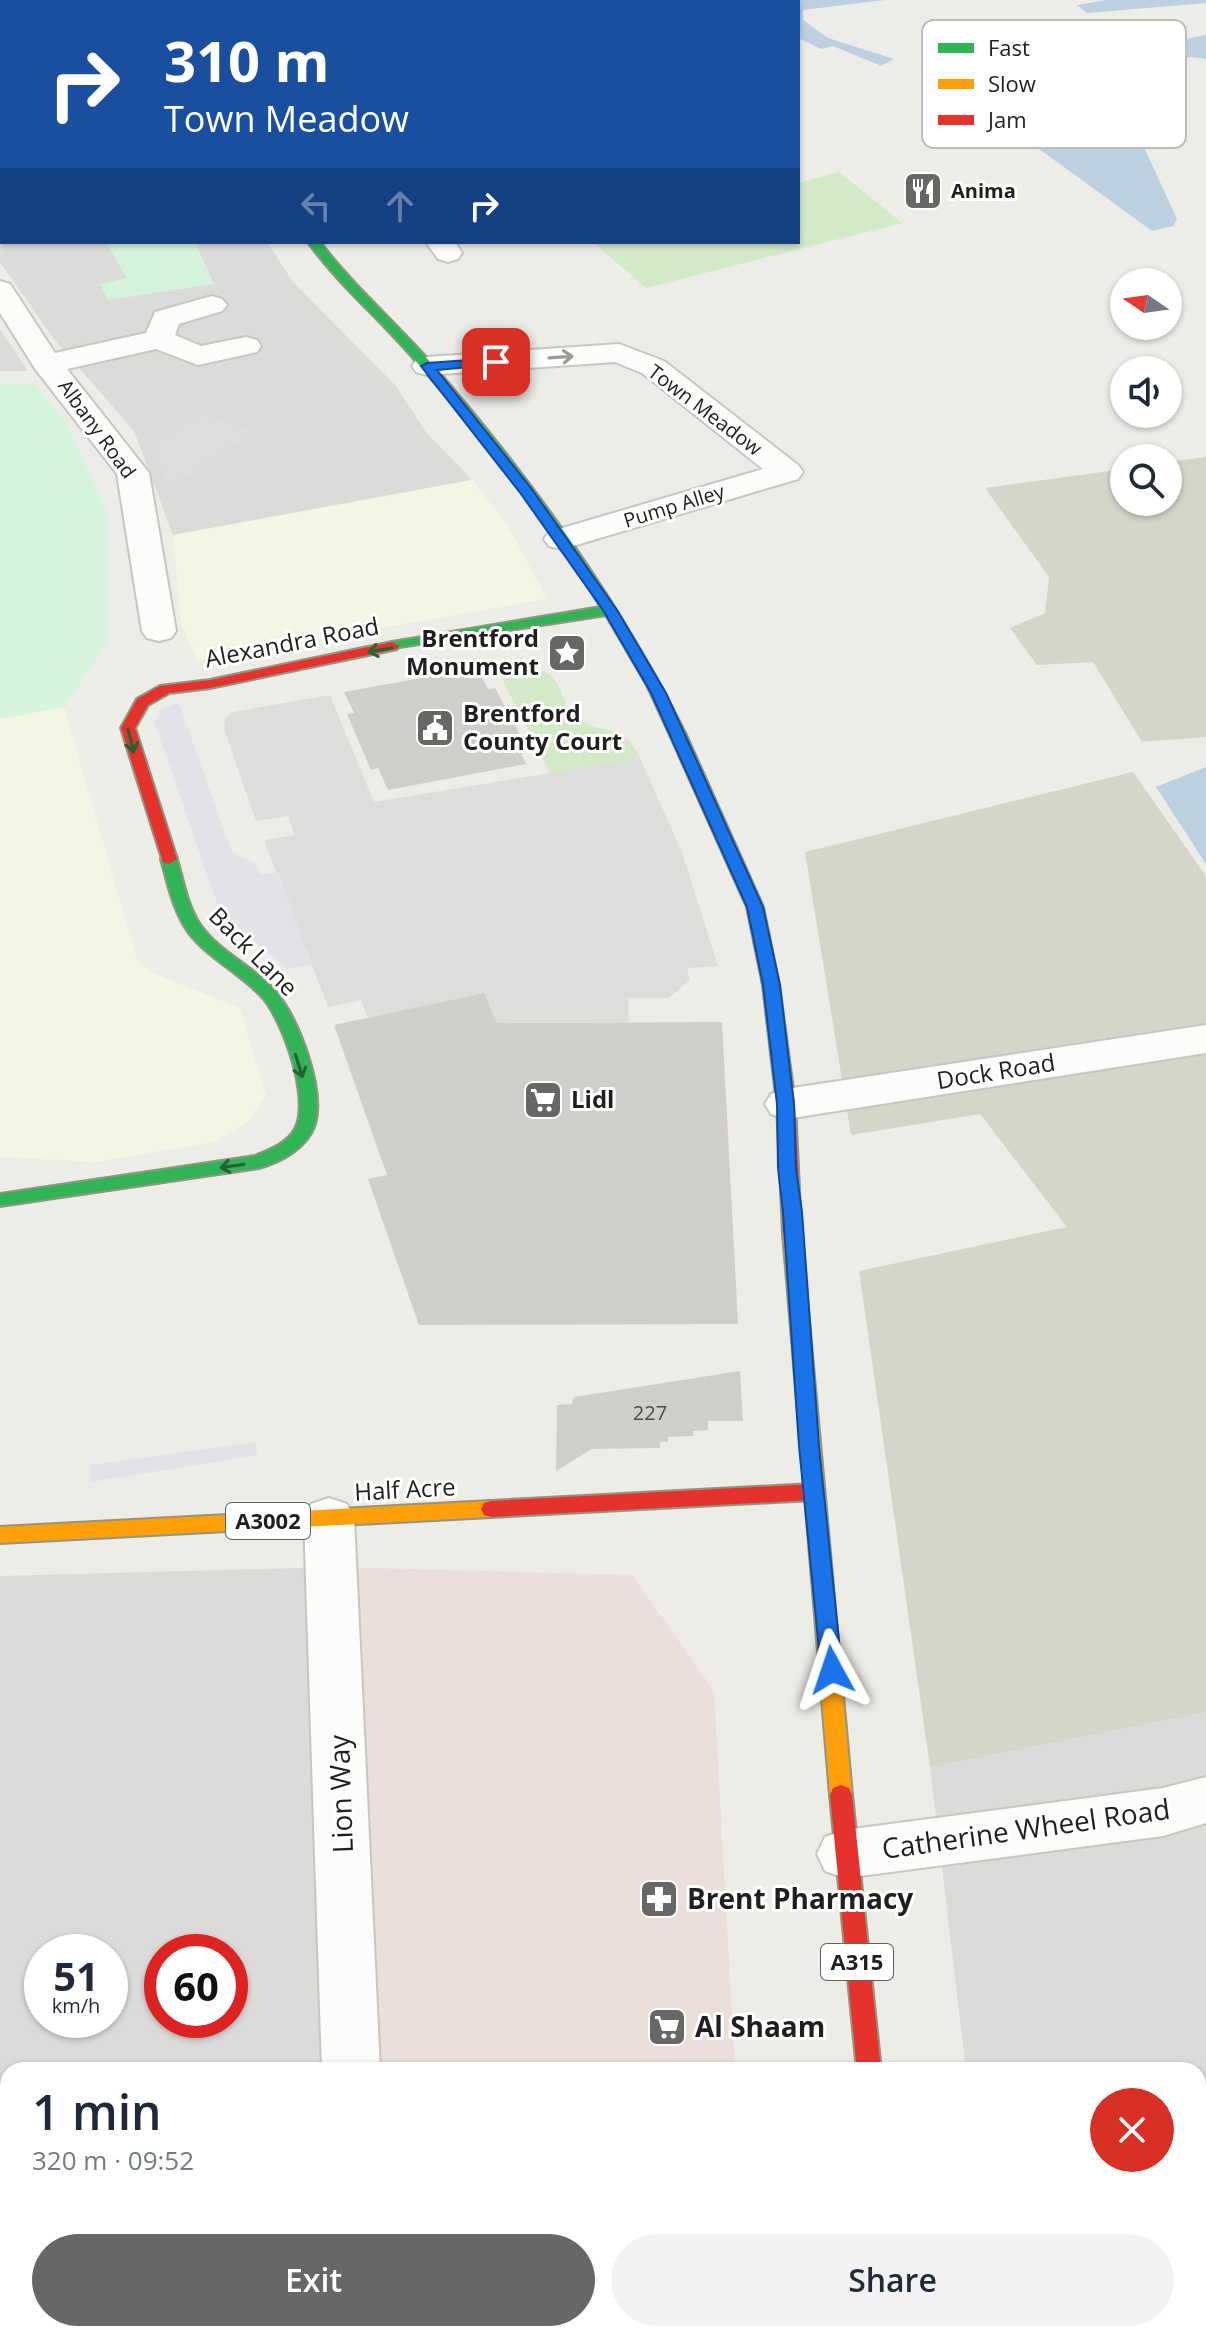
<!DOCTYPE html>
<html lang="en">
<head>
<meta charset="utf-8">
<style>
	:root { --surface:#fff; --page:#f2f2f3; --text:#1f2937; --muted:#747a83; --accent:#676765 }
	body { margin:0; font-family:"Open Sans",sans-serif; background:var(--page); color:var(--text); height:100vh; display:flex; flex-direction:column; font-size:30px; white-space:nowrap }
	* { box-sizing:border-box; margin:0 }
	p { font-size:26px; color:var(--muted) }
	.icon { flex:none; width:44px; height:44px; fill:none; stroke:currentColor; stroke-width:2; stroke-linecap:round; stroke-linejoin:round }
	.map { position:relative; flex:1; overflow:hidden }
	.drawer { position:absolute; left:0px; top:2062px; width:1206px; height:280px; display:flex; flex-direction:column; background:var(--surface); border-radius:24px 24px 0 0; box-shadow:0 2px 6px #0004 }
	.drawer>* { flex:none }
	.top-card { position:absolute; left:0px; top:0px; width:800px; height:244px; box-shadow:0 2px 6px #0004; background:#1a4fa0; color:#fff; overflow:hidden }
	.needle { width:52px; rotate:283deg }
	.buttons { position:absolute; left:1110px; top:268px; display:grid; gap:16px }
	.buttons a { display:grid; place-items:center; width:72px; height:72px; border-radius:50%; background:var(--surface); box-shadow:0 2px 6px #0004; font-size:40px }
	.speed { position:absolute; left:24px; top:1934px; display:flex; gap:16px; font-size:40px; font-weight:700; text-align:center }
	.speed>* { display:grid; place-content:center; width:104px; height:104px; border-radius:50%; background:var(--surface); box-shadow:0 2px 6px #0004; line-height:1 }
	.speed small { font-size:20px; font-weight:400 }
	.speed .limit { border:12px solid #d22; background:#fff; color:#111 }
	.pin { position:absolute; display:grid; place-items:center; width:68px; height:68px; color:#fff; margin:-34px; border-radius:16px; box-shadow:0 4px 12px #0006 }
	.me { position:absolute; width:88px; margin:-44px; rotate:355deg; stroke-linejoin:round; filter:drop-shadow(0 0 6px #0008) }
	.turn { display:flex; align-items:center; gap:28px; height:168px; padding:0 32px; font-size:36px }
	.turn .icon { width:104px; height:104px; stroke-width:2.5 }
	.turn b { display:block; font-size:56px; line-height:68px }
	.lanes { display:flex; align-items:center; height:76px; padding:0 32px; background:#0003; justify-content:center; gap:40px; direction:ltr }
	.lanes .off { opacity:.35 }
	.round { display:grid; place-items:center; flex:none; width:84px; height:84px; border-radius:42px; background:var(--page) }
	.head { display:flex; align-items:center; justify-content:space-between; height:136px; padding:0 32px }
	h1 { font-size:48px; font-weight:600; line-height:60px }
	.primary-button { display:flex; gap:16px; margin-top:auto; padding:16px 32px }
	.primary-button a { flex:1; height:92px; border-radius:48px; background:var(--accent); color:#fff; font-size:32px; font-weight:600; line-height:92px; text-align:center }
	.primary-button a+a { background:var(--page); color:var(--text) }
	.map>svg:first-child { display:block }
	.residential { fill:#dcdbd9; fill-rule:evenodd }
	.commercial { fill:#ebdfd9 }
	.industrial { fill:#eae0e4 }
	.education { fill:#f2f6e3 }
	.construction { fill:#d4d6c9 }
	.grass { fill:#d2eac7 }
	.park { fill:#d6f3dd }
	.parking { fill:#dedddb }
	.plaza { fill:#e4e2e6 }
	.water { fill:#bcd0df }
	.building { fill:#d0ceca }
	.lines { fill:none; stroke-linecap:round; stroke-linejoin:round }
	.street-casing { stroke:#c6c6c3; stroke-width:4 }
	.fast-casing { stroke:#909780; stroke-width:4 }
	.slow-casing { stroke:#909780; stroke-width:4 }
	.jam-casing { stroke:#909780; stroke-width:4 }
	.street { fill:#fcfcfb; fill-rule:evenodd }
	.fast { fill:#30b455; fill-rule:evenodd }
	.slow { fill:#ff9f0a; fill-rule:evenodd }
	.jam { fill:#e5322d; fill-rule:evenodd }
	.oneway { stroke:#999998 }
	.oneway2 { stroke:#276237 }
	.route { fill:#1a73e8; stroke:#114b97; stroke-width:2 }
	.labels { text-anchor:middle; stroke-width:6; stroke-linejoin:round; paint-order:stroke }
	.far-poi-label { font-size:20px; font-weight:bold; fill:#1f1f1f; stroke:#fff; text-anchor:start }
	.far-street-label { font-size:20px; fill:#1f1f1f; stroke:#fff }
	.number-label { font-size:20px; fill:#4b4b4a }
	.shield { fill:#fff; stroke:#626262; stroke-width:2 }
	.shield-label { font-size:22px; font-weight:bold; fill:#1f1f1f }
	.poi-label { font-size:24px; font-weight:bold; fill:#1f1f1f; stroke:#fff; text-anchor:start }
	.street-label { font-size:24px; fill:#1f1f1f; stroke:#fff }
	.near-street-label { font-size:28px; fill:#1f1f1f; stroke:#fff }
	.near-poi-label { font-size:28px; font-weight:bold; fill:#1f1f1f; stroke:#fff; text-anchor:start }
	.key { fill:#fff; stroke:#bcbcbc; stroke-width:2 }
	.key-label { font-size:22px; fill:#1f1f1f }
</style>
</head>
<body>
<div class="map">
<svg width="1206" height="2342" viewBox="0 0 1206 2342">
	<rect width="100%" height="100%" fill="#edece7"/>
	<path class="residential" d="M0,0H157L158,2H2L0,135Z
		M2,152V242H267L293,282L395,385L426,432L472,480L173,535L134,431L54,339L0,262Z
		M0,329L28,371H0Z
		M333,1567L351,2070H8V2333L0,2336V1576ZM42,1952H110V2020H42ZM162,1952H230V2020H162Z
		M1206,1712V2342H999L998,2334H1198V2070H966L930,1767Z"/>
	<path class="commercial" d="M333,1567L632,1575L714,1691L735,2070H351Z
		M362,2334H751L752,2342H362Z"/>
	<path class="industrial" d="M8,2333L362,2334V2342H0V2336Z"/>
	<path class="education" d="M472,480L507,524L547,599L198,660L181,624L173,535Z
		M64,707L137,959L150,972L240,1008L266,1096L248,1122L214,1142L96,1162L0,1157V719Z"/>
	<path class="construction" d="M1206,457V737L1142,742L1093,662L1037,665L1010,628L1045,613L1049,577L985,488L1124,469V502H1168V462Z
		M1133,772L1206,876V1712L930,1767L859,1271L1067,1227L980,1114L851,1135L805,852Z"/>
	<path class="grass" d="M839,172L902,223L646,288L593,242H798V183Z
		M515,664C576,672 550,699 581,720C609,738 622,720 640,758L550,773L495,665Z"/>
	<path class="park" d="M106,242H195L214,284L108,300L100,284L127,278Z
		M0,384H35L65,421L107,512L108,642L64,707L0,719Z"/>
	<path class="parking" d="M202,413L255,432L187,477L167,482L151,445Z
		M330,695L374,802L640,758L683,855L718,966L687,968L690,980L669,998H628L629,1022L497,1023L484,993L368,1018L361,1000L328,1007L264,840L295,835L288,816L256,821L224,729L225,719L232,712Z"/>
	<path class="plaza" d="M179,703L231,850L243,859L256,863L260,875L279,872L311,965L287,969L228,919L218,906L154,721L163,708Z
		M256,1442L257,1455L91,1482L90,1465Z"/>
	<path class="water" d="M714,0H885L803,10V20L828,38L894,59L881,66L833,46L821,49L798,38V2Z
		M1107,0H1206V3L1087,13L1077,5Z
		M1206,35V59L1192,57L1158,63L1162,69L1114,82L1177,219L1173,226L1152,231L958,90L1133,51L1140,55L1179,46L1180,40Z
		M1206,767V864L1156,787Z"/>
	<path class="building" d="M477,668L488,689L495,688L524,742L516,743L526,764L388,790L378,768L371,770L347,714L354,713L344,692Z
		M484,993L497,1023L722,1022L738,1324L419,1325L368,1179L387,1175L334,1025Z
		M740,1371L743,1421H708V1430L693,1431V1436L668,1437V1442H660V1448L592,1449L556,1471L557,1405L572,1404L574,1397Z"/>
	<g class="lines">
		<g class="street-casing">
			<path id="street" d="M0,136H2V152H0Z
				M426,242H455L462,253L458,259L448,262L438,259Z
				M0,281L10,284L55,353L146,333L155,312L212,296L222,299L227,305L222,311L179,324L175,335L201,346L246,337L257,340L261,346L257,352L198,365L156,349L67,369L149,473L176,631L171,638L159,641L147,638L142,631L117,474L36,370L0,313Z
				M619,344L664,361L798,465L803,472L798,479L573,546L561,549L549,546L544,539L549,532L763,469L642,373L615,362L427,375L416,372L412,366L416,360L427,357Z
				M1206,1025V1053L786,1119L771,1114L765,1104L771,1094L786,1089Z
				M329,1498L347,1504L354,1518L380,2070H322L304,1518L311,1504Z
				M1206,1777V1823L1163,1836L845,1878L825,1871L817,1854L825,1837L845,1830L1163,1788Z
				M330,2334H394V2342H330Z"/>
		</g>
		<g class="fast-casing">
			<path id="fast" d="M308,242H320C353,286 395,322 431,363C530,477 619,599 686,735L683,738L678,740L670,735L647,685L606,615L387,649L385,646L392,642L601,607C547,520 482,436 414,359C380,319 339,285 308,242Z
				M169,854L177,859C183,880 187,904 199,923C218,952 254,966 276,992C299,1020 325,1089 315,1124C308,1148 280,1162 259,1168L0,1206V1194L255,1156C269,1150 288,1143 295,1129C311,1100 283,1020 262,997C240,973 209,959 189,933C173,911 168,884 161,859Z"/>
		</g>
		<g class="slow-casing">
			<path id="slow" d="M792,1226L801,1233L852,1795L849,1802L841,1805L833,1802L830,1795L783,1233Z
				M491,1501L498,1503L501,1509L498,1515L491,1517L0,1543V1527Z"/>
		</g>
		<g class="jam-casing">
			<path id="jam" d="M246,0H256L257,2H247Z
				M392,642L399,646L397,649L210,688L169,693L148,705L135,728L177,859L169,864L163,862L121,728L137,699L160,686L210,680Z
				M678,730L686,735L763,907L779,985L795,1104L801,1233L792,1240L783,1233L777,1104L763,985L747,907L670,735Z
				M813,1484L820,1486L823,1492L820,1498L813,1500L491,1517L484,1515L481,1509L484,1503L491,1501Z
				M841,1785L849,1788L852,1795L881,2070H857L830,1795L833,1788Z
				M887,2334H913L914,2342H888Z"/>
		</g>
		<use href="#street" class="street"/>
		<use href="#fast" class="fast"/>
		<use href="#slow" class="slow"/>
		<use href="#jam" class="jam"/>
	</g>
	<defs><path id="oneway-shaft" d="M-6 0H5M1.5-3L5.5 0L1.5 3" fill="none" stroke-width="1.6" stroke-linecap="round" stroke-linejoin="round" transform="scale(2)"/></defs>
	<use class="oneway" href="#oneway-shaft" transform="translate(561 357) rotate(-4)"/>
	<g class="oneway2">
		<use href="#oneway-shaft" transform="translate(380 650) rotate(170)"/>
		<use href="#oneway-shaft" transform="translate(131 741) rotate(76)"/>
		<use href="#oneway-shaft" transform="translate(299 1066) rotate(73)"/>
		<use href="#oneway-shaft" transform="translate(232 1166) rotate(172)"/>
	</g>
	<path class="route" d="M496,358L502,362L500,364L437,370L531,488L617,610L666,693L763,907L780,985L794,1104L796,1168L802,1212L819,1446L842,1670L839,1676L832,1679L824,1676L821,1670L799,1446L783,1212L778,1168L777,1104L763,985L747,907L651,693L603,610L521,494L421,366L427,363Z"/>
	<defs>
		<g id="restaurant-square" transform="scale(2)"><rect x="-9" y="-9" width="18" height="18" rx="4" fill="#676765" stroke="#fff"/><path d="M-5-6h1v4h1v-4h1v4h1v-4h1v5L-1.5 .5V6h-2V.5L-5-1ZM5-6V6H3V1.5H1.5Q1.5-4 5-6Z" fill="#fff"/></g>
		<g id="sight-square" transform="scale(2)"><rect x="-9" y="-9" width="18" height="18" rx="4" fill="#676765" stroke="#fff"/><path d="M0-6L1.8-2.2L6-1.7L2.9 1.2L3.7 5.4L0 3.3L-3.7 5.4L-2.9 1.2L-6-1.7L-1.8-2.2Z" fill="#fff"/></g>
		<g id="civic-square" transform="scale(2)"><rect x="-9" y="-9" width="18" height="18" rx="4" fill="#676765" stroke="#fff"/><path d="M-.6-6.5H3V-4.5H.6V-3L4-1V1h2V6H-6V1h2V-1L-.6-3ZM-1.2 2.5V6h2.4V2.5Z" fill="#fff"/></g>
		<g id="supermarket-square" transform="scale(2)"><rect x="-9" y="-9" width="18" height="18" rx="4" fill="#676765" stroke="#fff"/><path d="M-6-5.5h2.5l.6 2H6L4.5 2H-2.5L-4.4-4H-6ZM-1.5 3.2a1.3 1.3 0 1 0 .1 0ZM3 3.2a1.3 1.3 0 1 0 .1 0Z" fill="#fff"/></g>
		<g id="pharmacy-square" transform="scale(2)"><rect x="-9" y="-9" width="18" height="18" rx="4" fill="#676765" stroke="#fff"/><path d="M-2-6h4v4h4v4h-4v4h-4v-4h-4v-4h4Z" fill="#fff"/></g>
	</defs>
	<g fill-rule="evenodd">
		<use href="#restaurant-square" x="923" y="191"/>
		<use href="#sight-square" x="567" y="653"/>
		<use href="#civic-square" x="435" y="728"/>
		<use href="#supermarket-square" x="543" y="1100"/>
		<use href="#pharmacy-square" x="659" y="1899"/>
		<use href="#supermarket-square" x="667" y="2027"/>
	</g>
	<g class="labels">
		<g class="far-poi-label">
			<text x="951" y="198">Anima</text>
		</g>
		<g class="far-street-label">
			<text transform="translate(705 410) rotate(37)" y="7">Town Meadow</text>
			<text transform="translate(97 429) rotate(54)" y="7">Albany Road</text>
			<text transform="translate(674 506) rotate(-17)" y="7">Pump Alley</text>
		</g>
		<g class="number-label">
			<text x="650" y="1420">227</text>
		</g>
		<g class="shield">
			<rect x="226" y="1503" width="84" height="36" rx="6"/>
			<rect x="821" y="1944" width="72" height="36" rx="6"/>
		</g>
		<g class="shield-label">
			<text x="268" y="1529">A3002</text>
			<text x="857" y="1970">A315</text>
		</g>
		<g class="poi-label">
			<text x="539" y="647" text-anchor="end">Brentford<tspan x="539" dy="28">Monument</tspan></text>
			<text x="463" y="722">Brentford<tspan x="463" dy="28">County Court</tspan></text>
			<text x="571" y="1108">Lidl</text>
		</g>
		<g class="street-label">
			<text transform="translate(292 643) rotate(-11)" y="8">Alexandra Road</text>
			<text transform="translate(253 952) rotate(45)" y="8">Back Lane</text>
			<text transform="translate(996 1072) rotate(-9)" y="8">Dock Road</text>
			<text transform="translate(405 1490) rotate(-3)" y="8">Half Acre</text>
		</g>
		<g class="near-street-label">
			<text transform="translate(341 1794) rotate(-92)" y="10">Lion Way</text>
			<text transform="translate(1026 1829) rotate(-8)" y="10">Catherine Wheel Road</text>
		</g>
		<g class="near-poi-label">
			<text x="687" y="1909">Brent Pharmacy</text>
			<text x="695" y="2037">Al Shaam</text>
		</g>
	</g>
	<rect x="922" y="20" width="264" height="128" rx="12" class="key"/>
	<rect x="938" y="43" width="36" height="10" fill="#30b455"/>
	<rect x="938" y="79" width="36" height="10" fill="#ff9f0a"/>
	<rect x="938" y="115" width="36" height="10" fill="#e5322d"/>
	<g class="key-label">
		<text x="988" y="56">Fast</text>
		<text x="988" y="92">Slow</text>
		<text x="988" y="128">Jam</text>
	</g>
</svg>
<div class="buttons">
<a><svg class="needle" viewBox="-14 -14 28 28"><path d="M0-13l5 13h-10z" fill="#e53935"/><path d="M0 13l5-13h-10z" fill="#747a83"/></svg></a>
<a><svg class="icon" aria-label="sound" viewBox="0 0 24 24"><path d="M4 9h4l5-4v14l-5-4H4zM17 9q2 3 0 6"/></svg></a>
<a><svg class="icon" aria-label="search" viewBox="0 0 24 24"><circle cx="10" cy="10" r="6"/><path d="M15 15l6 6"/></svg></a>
</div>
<div class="speed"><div>51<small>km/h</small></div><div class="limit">60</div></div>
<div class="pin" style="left:496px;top:362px;background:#d93025"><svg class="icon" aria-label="arrive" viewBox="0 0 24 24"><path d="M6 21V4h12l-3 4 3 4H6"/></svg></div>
<svg class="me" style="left:832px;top:1670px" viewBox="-20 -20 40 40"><path d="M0-17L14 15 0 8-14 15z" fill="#1a73e8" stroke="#fff" stroke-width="4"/></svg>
<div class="top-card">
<div class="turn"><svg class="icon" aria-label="right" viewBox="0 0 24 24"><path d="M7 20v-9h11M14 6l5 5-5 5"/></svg><div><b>310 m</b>Town Meadow</div></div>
<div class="lanes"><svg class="icon off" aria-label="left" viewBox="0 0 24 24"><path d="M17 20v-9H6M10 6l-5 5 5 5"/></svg><svg class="icon off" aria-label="ahead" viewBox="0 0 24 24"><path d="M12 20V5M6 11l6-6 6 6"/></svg><svg class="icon" aria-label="right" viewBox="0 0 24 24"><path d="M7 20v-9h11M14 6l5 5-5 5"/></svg></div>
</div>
<section class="drawer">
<div class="head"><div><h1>1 min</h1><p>320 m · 09:52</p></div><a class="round" style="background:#d93025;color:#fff"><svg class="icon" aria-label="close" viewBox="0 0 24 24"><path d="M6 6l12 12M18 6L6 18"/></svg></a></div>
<div class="primary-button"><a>Exit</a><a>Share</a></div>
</section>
</div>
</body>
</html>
